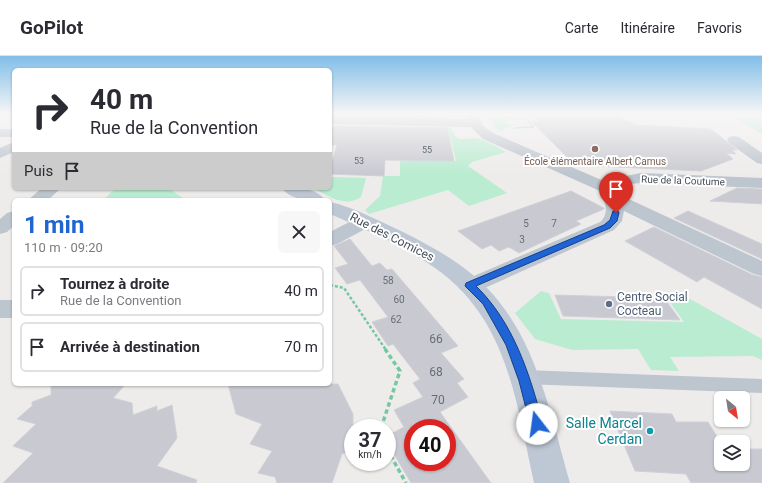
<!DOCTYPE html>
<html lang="fr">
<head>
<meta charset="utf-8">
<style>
	:root { --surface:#fff; --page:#f7f7f7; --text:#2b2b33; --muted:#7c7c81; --line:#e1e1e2; --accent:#1f63d5 }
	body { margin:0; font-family:Roboto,sans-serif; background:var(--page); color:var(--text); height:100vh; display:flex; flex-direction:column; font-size:15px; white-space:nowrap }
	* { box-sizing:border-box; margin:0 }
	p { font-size:13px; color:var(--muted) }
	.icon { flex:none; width:22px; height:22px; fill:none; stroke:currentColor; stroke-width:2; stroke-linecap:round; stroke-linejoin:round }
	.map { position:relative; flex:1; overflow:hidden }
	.details { position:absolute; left:12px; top:142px; width:320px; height:188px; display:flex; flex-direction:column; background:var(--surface); border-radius:6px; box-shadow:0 1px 3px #0004 }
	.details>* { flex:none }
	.hud { position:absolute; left:12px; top:12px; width:320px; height:122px; border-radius:6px; box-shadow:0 1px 3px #0004; background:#fff; color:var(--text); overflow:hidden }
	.needle { width:26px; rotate:150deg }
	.buttons { position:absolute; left:714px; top:335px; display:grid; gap:8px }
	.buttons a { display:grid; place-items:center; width:36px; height:36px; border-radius:6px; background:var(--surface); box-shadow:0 1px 3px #0004; font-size:20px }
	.speed { position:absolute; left:344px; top:363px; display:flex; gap:8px; font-size:20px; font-weight:700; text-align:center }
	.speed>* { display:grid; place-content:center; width:52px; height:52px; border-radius:50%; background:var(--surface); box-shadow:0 1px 3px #0004; line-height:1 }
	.speed small { font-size:10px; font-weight:400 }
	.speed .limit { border:6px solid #d22; background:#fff; color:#111 }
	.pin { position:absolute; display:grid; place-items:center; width:34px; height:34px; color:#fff; margin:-41px -17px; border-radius:50% 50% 50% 0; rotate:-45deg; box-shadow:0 0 4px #0007 }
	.pin .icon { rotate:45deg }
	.me { position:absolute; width:44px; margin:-22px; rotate:345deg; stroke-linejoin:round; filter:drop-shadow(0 0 3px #0008) }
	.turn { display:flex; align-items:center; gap:14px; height:84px; padding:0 12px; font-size:18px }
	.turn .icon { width:52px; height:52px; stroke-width:2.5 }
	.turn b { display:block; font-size:28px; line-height:34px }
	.then { display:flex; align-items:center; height:38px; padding:0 12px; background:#0003; gap:8px; font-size:15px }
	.round { display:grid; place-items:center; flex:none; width:42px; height:42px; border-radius:6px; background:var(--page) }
	.head { display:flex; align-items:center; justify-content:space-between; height:68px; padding:0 12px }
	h1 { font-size:24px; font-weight:700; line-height:30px; color:var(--accent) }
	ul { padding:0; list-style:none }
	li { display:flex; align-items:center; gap:12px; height:50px; margin:0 8px 6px; padding:0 4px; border:2px solid var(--line); border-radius:6px }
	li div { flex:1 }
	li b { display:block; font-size:15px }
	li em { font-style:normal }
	header { display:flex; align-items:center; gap:24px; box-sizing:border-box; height:56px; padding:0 20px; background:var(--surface); border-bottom:1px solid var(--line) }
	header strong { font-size:19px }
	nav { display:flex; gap:22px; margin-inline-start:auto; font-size:14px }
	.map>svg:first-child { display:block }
	.green { fill:#baecd1 }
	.building { fill:#c9cad1; stroke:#d0d1d7; fill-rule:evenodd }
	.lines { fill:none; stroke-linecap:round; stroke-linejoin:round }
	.path-far2 { stroke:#74c8a4; stroke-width:1.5; stroke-dasharray:2 1; stroke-linecap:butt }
	.path-far1 { stroke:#74c8a4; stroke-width:2.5; stroke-dasharray:3 2; stroke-linecap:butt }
	.path { stroke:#74c8a4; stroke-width:3.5; stroke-dasharray:4.5 3; stroke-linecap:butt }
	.lane { fill:#bdc5ce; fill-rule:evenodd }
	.street { fill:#bdc5ce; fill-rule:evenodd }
	.secondary { fill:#bec8d4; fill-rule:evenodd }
	.route { fill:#1f63d5; stroke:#14408a }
	.education-dot { fill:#8d6e63; stroke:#fff; stroke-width:1.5 }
	.service-dot { fill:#5c6f8a; stroke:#fff; stroke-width:1.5 }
	.culture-dot { fill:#0f9aa8; stroke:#fff; stroke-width:1.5 }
	.labels { text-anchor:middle; stroke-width:4; stroke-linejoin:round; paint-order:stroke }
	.far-number-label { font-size:9px; fill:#666d76 }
	.far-education-label { font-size:10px; fill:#785e54; stroke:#fff }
	.far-street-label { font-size:10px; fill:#454e58; stroke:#fff }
	.number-label { font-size:10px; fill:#666d76 }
	.street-label { font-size:12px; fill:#454e58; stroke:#fff }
	.service-label { font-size:12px; fill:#4e5e75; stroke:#fff; text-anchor:start }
	.near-number-label { font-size:12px; fill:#666d76 }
	.near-culture-label { font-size:14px; fill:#0d838f; stroke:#fff; text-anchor:end }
</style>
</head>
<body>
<header>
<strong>GoPilot</strong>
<nav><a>Carte</a><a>Itinéraire</a><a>Favoris</a></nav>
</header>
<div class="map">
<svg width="762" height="427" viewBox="0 0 762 427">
	<rect width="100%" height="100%" fill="#eeeceb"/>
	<path class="green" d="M489,58L510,64L504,67L512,70L500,75L494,70Z
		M729,58L762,59V77H759C749,69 739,66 729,58Z
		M440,71L451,72C459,91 466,79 480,83C489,86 498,92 506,96L472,106L468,110L507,137L469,150L448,134L369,158L365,154L380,140L383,120H400V105H456L451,84L441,83Z
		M330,121L366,122L361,141C344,152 329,140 313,132H330Z
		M116,132H177L171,134L186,144H103Z
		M541,235L549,237L561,263L684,266L667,242L690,243L762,283V304L753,300L670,301L679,315L651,314L638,293L572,294L535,283L515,257Z"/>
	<path class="building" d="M330,58H427L432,61L330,59Z
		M531,58H615L626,65H629L635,69L711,73L737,94H732L736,98L726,97L733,103L701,115L575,109L531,65H539Z
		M330,70L447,72L454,105L385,104L384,120L330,118V113L337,89H330Z
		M737,132L762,133V148L710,145Z
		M571,135L604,152V153L576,165L581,168L519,197L509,191L499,195L491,189L482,193L458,175Z
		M688,155L762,188V203L674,162Z
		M654,171L753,219L762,221V253L704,221L697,226L625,185Z
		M350,183L372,210L380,207L387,214L392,213L458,290L441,297L464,323L457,327L468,341L440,356L491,427H411L387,386V380L404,371L394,354L423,341L413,327L420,323L393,288L388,290L372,266L388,261L360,224L347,228L335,212L348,208L334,190ZM413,372H447V406H413Z
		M555,239L664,242L680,264L563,260Z
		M51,328H104L124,330L113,342L132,347L133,359L157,350V355L172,349L177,382L157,410L197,424L196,427H3L33,397L13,390L36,368L17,363L32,350V346L51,339Z
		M228,328H338L353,358V393L342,398L332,427H277L275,421L258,417L272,395L250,388L262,368L236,358Z
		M610,355L672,358L676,366H708L721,387V408H743V393H762V427H691L686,418L635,415Z"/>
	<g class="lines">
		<path class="path-far2" d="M497,58L509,62L527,63L533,71L514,72"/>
		<path class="path-far1" d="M330,229L344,232L386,294"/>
		<path class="path" d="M381,372L400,315L385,293
			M387,393L406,427"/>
		<path class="lane" d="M524,314L762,323V337L524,328L518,326L516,321L518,316Z"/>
		<path class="street" d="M466,58H478L483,70L493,77L606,126L621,121L641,117L762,122V132L641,127L630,128L616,134L618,138L762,205V220L754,218L624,155L622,165L614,174L478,235L470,238L462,235L458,230L462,225L600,166C610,158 605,145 600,135L483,83L471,71L330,68V60L468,63Z
			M0,73H14V81H0Z
			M734,80L739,81L762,97V108L757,107L729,87L727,84L729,81Z
			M14,86V96L0,102V92Z
			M42,132H61L48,144H28Z
			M14,155V170L7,176L0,178V163L7,157Z
			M364,160L371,162L373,166L371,170L337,188L330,190V176L357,162Z
			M0,244H14V262H0Z"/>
		<path class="secondary" d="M282,132C296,132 316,131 325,144C310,144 291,145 282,132Z
			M330,146C354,151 381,166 403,176C433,191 464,208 488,233C537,284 551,361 570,427H534C516,346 508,263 435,212C403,189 366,174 330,158Z"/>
	</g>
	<linearGradient id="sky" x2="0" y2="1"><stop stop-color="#81bee8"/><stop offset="0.49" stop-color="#f7f6f6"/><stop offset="1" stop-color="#f7f6f6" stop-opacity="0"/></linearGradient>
	<rect width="762" height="118" fill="url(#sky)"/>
	<path class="route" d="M613,155H618L619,157L617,165L610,172L476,230C514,267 530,319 543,368L541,373L537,375L532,373L530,368L519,325L506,289L483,248L465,230L466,227L604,169L610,164Z"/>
	<circle class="education-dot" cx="595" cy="93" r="4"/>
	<circle class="service-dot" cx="609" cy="248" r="4"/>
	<circle class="culture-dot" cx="650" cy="375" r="4"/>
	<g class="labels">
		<g class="far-number-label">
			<text x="427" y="97">55</text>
			<text x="359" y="108">53</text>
		</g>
		<g class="far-education-label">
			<text x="595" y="109">École élémentaire Albert Camus</text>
		</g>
		<g class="far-street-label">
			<text transform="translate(683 124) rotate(2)" y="4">Rue de la Coutume</text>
		</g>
		<g class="number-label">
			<text x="526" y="171">5</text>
			<text x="554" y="171">7</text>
			<text x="522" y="187">3</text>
			<text x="388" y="228">58</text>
			<text x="399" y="247">60</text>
			<text x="396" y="267">62</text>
		</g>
		<g class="street-label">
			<text transform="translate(392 181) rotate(27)" y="4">Rue des Comices</text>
		</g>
		<g class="service-label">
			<text x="617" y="245">Centre Social<tspan x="617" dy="14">Cocteau</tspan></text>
		</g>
		<g class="near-number-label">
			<text x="436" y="287">66</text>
			<text x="436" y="320">68</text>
			<text x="438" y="348">70</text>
		</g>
		<g class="near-culture-label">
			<text x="642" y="372">Salle Marcel<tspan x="642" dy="16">Cerdan</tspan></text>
		</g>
	</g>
</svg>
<div class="buttons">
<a><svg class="needle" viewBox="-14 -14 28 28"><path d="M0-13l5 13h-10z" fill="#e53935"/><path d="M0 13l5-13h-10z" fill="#7c7c81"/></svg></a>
<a><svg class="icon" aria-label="layers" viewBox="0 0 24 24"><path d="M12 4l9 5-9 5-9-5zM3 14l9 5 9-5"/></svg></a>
</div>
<div class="speed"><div>37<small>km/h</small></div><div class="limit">40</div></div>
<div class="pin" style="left:616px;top:157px;background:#d93025"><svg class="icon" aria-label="arrive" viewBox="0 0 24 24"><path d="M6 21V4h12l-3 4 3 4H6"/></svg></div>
<svg class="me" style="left:537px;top:368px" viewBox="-20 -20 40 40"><circle r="19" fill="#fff"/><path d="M0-13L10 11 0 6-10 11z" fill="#1f63d5"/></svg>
<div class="hud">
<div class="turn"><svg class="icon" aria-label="right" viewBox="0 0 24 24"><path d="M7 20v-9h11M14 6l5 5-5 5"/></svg><div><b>40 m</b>Rue de la Convention</div></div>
<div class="then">Puis<svg class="icon" aria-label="arrive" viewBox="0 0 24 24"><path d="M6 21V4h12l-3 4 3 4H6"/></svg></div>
</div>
<section class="details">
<div class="head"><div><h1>1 min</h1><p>110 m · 09:20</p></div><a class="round"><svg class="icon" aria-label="close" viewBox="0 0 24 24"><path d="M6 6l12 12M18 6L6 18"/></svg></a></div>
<ul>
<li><svg class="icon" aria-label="right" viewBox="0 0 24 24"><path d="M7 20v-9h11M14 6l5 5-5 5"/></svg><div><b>Tournez à droite</b><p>Rue de la Convention</p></div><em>40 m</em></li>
<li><svg class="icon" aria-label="arrive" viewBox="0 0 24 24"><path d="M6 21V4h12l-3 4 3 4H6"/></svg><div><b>Arrivée à destination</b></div><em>70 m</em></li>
</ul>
</section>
</div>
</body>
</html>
